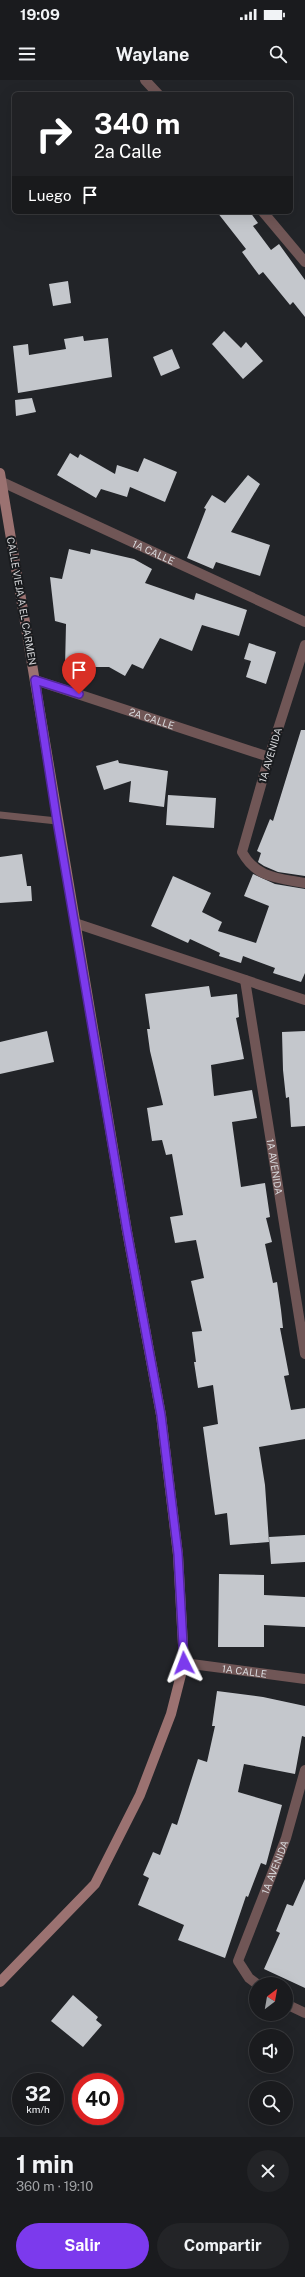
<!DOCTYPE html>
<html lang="es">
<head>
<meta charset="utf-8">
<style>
	:root { --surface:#1a1b1e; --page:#232427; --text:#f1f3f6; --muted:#9fa1a4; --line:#38393c; --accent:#7c3aed }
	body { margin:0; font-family:"Public Sans",sans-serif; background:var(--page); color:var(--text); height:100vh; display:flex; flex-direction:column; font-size:15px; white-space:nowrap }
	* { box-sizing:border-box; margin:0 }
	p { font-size:13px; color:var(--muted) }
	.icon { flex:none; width:22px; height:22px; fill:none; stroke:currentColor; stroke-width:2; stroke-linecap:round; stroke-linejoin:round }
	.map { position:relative; height:2057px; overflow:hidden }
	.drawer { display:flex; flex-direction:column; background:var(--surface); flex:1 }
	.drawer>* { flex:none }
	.hud { position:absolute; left:12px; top:12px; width:281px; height:122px; border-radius:6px; box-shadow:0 4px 16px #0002,0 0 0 1px var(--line); background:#202124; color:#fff; overflow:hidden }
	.needle { width:26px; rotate:31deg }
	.tools { position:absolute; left:249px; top:1897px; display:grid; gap:8px }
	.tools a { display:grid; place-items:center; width:44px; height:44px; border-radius:50%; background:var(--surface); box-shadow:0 4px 16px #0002,0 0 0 1px var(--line); font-size:20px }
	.speed { position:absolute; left:12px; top:1993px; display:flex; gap:8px; font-size:20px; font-weight:700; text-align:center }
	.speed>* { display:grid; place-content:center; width:52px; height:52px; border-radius:50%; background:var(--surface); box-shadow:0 4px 16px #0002,0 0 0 1px var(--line); line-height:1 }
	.speed small { font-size:10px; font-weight:400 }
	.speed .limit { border:6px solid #d22; background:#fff; color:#111 }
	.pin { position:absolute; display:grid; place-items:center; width:34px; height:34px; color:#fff; margin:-41px -17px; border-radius:50% 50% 50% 0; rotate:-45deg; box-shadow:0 0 4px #0007 }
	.pin .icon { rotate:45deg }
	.me { position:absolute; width:44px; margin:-22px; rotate:357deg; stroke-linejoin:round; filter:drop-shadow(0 0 3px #0008) }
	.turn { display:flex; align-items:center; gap:14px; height:84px; padding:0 16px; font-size:18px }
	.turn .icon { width:52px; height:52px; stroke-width:2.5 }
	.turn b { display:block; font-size:28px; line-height:34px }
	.then { display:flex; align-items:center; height:38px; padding:0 16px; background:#0003; gap:8px; font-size:15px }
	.round { display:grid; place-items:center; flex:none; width:42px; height:42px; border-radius:21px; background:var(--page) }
	.summary { display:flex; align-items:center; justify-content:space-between; height:68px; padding:0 16px }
	h1 { font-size:24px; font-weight:700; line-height:30px }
	.primary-button { display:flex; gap:8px; margin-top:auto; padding:8px 16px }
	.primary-button a { flex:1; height:46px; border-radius:24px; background:var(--accent); color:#fff; font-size:16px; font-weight:700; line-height:46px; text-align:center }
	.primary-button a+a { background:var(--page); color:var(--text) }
	.status { display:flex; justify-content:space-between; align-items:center; height:28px; padding:0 20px; background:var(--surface); direction:ltr }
	.status svg { height:11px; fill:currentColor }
	header { display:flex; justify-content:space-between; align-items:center; height:52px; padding:0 16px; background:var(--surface); font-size:18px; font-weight:700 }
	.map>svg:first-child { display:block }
	.building { fill:#c4c7cc }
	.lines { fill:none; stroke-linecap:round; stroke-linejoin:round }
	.lane { stroke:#705656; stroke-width:7 }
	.street { stroke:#705656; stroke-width:10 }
	.secondary { stroke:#9b7271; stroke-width:10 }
	.route-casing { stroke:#51269a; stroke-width:10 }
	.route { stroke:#7c3aed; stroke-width:7 }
	.labels { text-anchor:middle; stroke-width:4; stroke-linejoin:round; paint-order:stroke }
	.street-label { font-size:10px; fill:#d8d9dc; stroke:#191b1e }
</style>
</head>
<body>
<div class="status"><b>19:09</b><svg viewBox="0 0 49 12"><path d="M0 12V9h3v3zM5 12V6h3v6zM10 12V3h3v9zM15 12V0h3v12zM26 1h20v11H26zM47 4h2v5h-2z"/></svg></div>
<header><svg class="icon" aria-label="menu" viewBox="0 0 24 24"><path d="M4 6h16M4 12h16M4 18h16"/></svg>Waylane<svg class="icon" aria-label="search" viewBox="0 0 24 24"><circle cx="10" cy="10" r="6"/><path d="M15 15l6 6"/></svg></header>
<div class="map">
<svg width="305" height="2057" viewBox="0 0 305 2057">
	<rect width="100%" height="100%" fill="#222428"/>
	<path class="building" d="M217,132H250L258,143L253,146L271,170L279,164L305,200V237L293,222L290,225L263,192L259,195L242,172L246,169Z
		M68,201L71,223L53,226L49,204Z
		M224,251L241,268L246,262L263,281L243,299L212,264Z
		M83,256L84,261L108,258L112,297L18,313L13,266L28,264L29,275L66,269L64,259Z
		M172,269L180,288L161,296L153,277Z
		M32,318L36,332L16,336L15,320Z
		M70,373L78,378L80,374L115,394L117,385L138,392L144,378L177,392L165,422L130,407L127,417L101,409L96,418L57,395Z
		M248,395L260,404L231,452L270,465L260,496L216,482L213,489L187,478L206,429L204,428L212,415L225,423Z
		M69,469L90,474L91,469L134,479L152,489L145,503L194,520L196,513L247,530L239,556L202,545L192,571L160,558L143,589L132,584L125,596L109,587H65L66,544L55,541L50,497L62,499Z
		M249,563L276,572L266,604L246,597L251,581L244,579Z
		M301,650H305V796L278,792L264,786L258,782L261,773L257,771L270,739L273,741Z
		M118,680L119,683L168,691L164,727L129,722L131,701L104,710L96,686Z
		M168,715L216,718L214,748L166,745Z
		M22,774L27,806H31L32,821L0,823V777Z
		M253,794L275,804L305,809V893L301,902L273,893L275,888L243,876L241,883L219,876L220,873L190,859L188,863L151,846L173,796L211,813L202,832L222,842L218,851L256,863L269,826L244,816Z
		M209,906L211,917L237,914L239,937L236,938L244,979L211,985L214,1016L252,1010L257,1038L232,1042L241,1107L265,1103L270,1137L266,1138L272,1162L265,1164L273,1203L277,1202L281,1230L283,1248H280L289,1295L284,1296L291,1330L305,1328V1359L259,1367L265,1405L269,1462L230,1465L227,1433L215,1435L203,1347L218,1344L213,1305L198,1308L194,1282H196L192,1252L202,1251L191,1201L204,1198L196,1160L175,1163L170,1137L183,1135L172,1074L166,1075L162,1060L152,1061L147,1028L163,1025L150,971L147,949H150L145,914Z
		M47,951L54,982L0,994V962Z
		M305,951V1046L291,1047L289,1017L286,1018L283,990L282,952Z
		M305,1455V1482L271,1484L269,1457Z
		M219,1494L264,1495V1515L305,1517V1547L264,1545V1567H218Z
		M217,1611L263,1617L305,1626V1657L302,1656L295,1694L244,1684L238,1712L282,1725L266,1785L261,1783L248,1817L246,1816L225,1878L178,1860L184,1845L138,1825L149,1798L143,1795L153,1772L160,1775L172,1743L177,1745L198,1679L207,1682L215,1646H212Z
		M305,1799V1908L264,1889L280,1853L276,1851L287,1824L293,1826Z
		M73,1915L98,1937L96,1940L102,1945L83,1967L51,1941Z"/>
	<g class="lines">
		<path class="lane" d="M0,735L57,741"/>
		<g class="street">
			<path d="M145,0L158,14"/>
			<path d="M263,132L305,182"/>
			<path id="s1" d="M2,402L305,542"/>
			<path d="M305,565L269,677L242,772C256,798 278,798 305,803"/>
			<path id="s2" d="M35,600L269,677"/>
			<path d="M75,843L305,920"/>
			<path id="s3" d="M245,900L305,1274"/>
			<path id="s4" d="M184,1583L305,1599"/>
			<path id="s5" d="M257,1904L249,1898L238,1881L286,1758L305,1690"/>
			<path d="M286,1924L305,1933"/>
		</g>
		<path class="secondary" d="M0,393L127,1151L161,1335L178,1475L184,1583L171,1634L140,1715L95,1804L0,1902"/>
	</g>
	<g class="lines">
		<g class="route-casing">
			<path id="route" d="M79,614L35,600L57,741L127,1151L161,1335L178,1474L184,1583"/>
		</g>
		<use href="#route" class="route"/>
	</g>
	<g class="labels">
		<g class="street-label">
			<text dy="4" stroke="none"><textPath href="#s1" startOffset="167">1A CALLE</textPath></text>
			<text transform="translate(22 521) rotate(80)" y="4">CALLE VIEJA A EL CARMEN</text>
			<text dy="4" stroke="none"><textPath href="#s2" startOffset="123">2A CALLE</textPath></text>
			<text transform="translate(270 675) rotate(-73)" y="4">1A AVENIDA</text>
			<text dy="4" stroke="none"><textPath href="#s3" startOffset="189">1A AVENIDA</textPath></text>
			<text dy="4" stroke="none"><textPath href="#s4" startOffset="61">1A CALLE</textPath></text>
			<text dy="4" stroke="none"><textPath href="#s5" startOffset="131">1A AVENIDA</textPath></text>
		</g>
	</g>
</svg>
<div class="tools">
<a><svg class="needle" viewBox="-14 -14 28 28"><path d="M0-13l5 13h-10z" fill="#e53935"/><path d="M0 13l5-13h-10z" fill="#9fa1a4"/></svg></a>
<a><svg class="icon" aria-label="sound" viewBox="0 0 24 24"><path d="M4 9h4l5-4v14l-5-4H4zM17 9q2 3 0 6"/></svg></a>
<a><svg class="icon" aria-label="search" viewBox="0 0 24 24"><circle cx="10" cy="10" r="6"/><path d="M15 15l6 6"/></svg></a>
</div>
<div class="speed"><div>32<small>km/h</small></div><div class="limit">40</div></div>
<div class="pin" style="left:79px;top:614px;background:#d93025"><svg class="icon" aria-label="arrive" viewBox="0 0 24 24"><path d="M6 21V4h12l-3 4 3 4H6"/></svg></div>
<svg class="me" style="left:184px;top:1583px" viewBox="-20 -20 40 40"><path d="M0-17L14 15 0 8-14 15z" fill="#7c3aed" stroke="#fff" stroke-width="4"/></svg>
<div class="hud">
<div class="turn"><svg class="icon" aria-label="right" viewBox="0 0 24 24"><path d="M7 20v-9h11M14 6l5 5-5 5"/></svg><div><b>340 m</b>2a Calle</div></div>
<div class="then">Luego<svg class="icon" aria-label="arrive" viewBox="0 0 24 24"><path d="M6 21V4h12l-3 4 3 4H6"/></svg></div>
</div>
</div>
<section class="drawer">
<div class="summary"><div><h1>1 min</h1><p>360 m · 19:10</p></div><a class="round"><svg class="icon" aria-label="close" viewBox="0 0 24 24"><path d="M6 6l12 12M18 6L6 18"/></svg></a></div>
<div class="primary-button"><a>Salir</a><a>Compartir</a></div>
</section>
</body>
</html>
